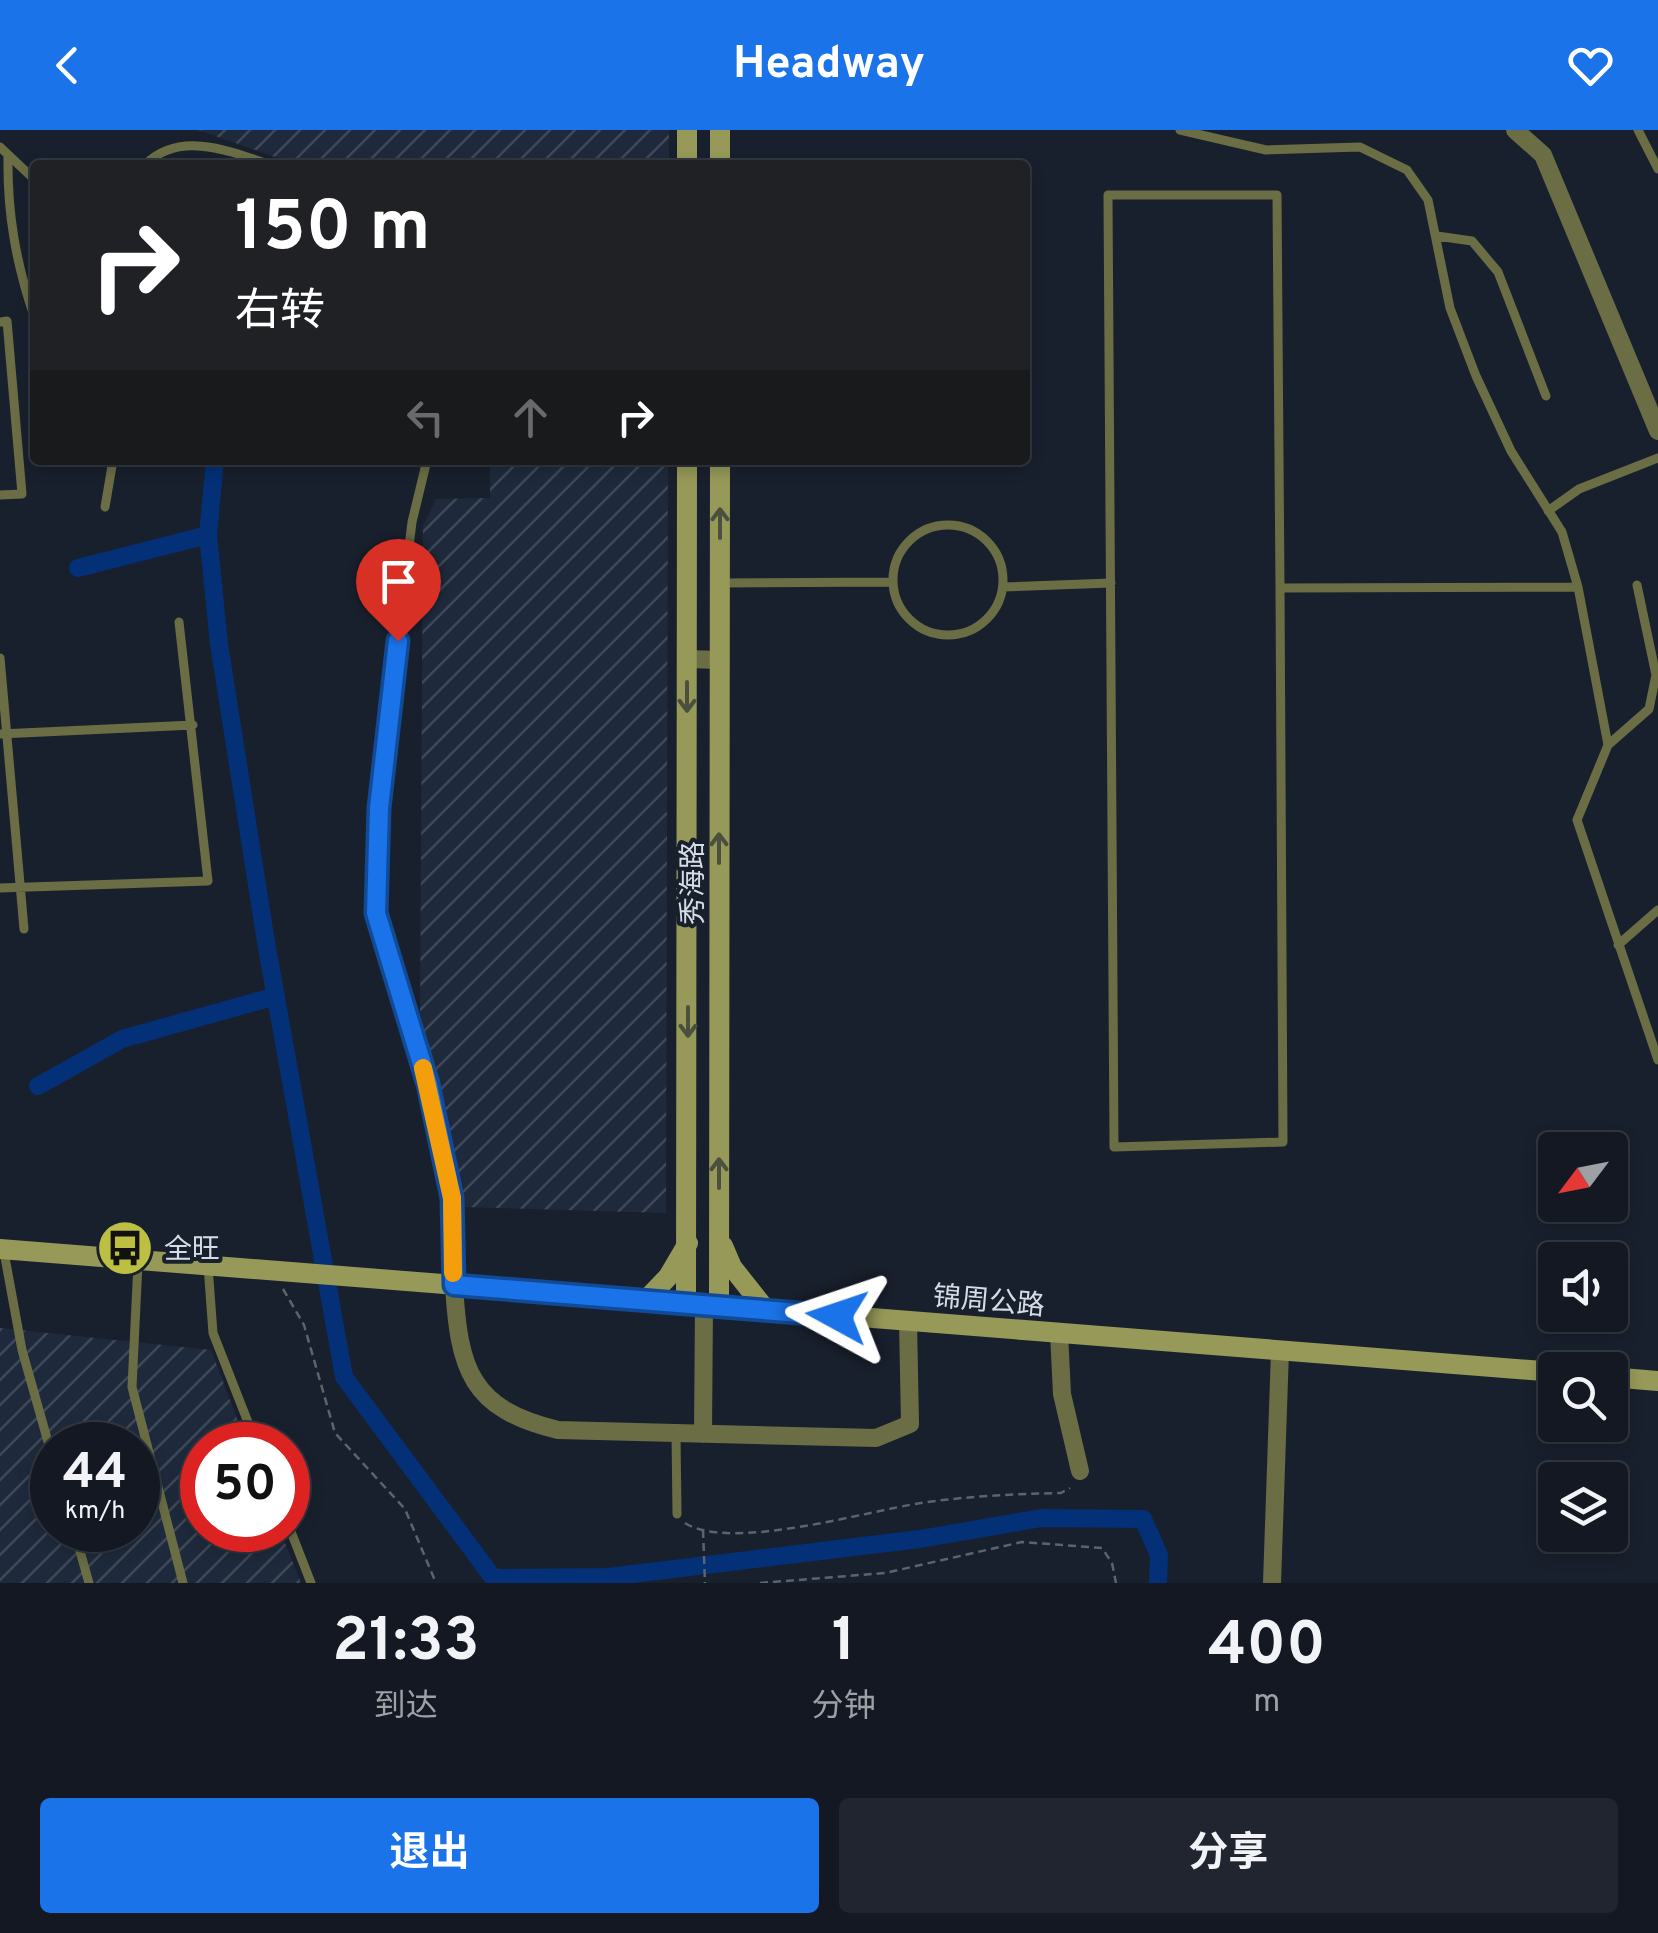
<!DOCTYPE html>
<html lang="zh">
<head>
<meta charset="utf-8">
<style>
	:root { --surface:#131822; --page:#20252f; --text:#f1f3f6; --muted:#9da0a5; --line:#323740; --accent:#1a73e8 }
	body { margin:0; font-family:Overpass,"Noto Sans SC",sans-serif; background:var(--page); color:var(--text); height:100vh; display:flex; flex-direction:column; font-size:38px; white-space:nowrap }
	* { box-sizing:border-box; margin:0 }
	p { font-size:32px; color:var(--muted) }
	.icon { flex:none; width:55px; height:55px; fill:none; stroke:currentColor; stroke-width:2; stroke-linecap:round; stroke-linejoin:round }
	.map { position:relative; height:1453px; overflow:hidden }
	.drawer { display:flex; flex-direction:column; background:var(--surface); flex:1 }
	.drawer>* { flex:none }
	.banner { position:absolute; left:30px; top:30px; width:1000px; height:305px; border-radius:10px; box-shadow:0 5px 15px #0003,0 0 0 2px var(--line); background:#202124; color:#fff; overflow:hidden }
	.needle { width:65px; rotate:238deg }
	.tools { position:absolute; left:1538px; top:1002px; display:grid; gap:20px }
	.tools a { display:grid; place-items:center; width:90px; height:90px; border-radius:10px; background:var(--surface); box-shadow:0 5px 15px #0003,0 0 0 2px var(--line); font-size:50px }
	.speed { position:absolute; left:30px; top:1292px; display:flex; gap:20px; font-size:50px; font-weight:700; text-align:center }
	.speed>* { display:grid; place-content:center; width:130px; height:130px; border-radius:50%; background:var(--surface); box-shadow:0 5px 15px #0003,0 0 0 2px var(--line); line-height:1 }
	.speed small { font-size:25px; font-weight:400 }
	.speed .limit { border:15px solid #d22; background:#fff; color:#111 }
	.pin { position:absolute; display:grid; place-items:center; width:85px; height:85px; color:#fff; margin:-102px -42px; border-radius:50% 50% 50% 0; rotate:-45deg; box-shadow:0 0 10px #0007 }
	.pin .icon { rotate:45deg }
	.me { position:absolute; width:110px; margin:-55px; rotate:275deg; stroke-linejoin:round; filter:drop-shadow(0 0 8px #0008) }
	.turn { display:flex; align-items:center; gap:35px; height:210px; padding:0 40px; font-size:45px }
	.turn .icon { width:130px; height:130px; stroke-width:2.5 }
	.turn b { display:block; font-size:70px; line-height:85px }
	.lanes { display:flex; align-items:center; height:95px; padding:0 40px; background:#0003; justify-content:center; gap:50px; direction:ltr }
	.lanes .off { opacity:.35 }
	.eta { display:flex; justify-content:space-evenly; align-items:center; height:170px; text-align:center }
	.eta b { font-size:60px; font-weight:700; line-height:70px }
	.primary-button { display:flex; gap:20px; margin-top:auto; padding:20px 40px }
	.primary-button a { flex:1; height:115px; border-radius:10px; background:var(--accent); color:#fff; font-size:40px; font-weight:700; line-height:115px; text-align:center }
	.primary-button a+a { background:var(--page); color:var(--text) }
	header { display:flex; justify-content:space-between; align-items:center; height:130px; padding:0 40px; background:var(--accent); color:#fff; font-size:45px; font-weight:700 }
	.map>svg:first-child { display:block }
	.industrial { fill:url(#industrial-furrows); fill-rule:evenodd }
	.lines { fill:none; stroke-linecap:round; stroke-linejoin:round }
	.canal { stroke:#033076; stroke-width:18 }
	.path { stroke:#5c636f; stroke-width:2.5; stroke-dasharray:8 5; stroke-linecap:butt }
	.lane { stroke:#6b6d45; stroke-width:9 }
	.street { stroke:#6b6d45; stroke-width:18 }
	.secondary { stroke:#969957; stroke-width:20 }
	.oneway { stroke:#4b503e }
	.route-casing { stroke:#114b97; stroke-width:25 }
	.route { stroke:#1a73e8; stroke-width:18 }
	.slow { stroke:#f59e0b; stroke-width:18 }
	.labels { text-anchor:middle; stroke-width:8; stroke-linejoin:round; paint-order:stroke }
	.street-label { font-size:28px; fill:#d6dce5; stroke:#19202d }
	.poi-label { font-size:28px; fill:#d6dce5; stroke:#19202d; text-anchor:start }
</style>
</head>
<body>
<header><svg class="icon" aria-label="back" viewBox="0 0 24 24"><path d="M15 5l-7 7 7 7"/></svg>Headway<svg class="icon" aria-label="heart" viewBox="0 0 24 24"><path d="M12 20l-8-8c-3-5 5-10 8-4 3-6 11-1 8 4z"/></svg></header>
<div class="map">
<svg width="1658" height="1453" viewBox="0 0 1658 1453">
	<defs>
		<pattern id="industrial-furrows" width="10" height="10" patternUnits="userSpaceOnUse" patternTransform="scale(2.5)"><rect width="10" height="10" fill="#1e2a3c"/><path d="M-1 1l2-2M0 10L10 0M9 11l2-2" fill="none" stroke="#3e4858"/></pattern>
	</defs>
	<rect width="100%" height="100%" fill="#19202d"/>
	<path class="industrial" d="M198,0H669V35H298Z
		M490,330H668L666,1083L464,1077L420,883L423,396L436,369L490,368Z
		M0,1198L211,1220L247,1315H202V1400H280L301,1453H0ZM52,1315H138V1400H52Z"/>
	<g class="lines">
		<path class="canal" d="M215,330L208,405L219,514L266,812L344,1247L497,1453
			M78,438L208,405
			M38,956L122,909L276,866
			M498,1448L608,1447L920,1409L1042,1388L1143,1389L1159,1425L1158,1453"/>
		<path class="path" d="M283,1159L304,1195L335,1303L405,1379L436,1453
			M685,1393C730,1422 867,1381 921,1373C968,1366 1014,1364 1061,1363L1070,1358
			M703,1400L705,1453
			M760,1453L885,1443L1022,1412L1102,1418L1112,1433L1116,1453"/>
		<path class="lane" d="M1180,0L1266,20L1360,17L1407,40L1428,70L1450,178L1476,246L1511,321L1562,402L1578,457L1608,615L1577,690L1658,930
			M1638,0L1658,39
			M0,17L35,50
			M8,25C7,83 16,134 35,189
			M145,35C179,0 230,21 271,35
			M1437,106L1472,111L1498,142L1546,266
			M0,192L7,191L22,364L0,365
			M427,330L412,392L388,590L379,678L376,783L428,954L452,1068L454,1155
			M105,377L113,330
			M1548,381L1579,359L1658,328
			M893 450a55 55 0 1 1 110 0a55 55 0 1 1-110 0Z
			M720,453L893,452
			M1003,457L1111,453
			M1280,458L1283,1012L1114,1017L1108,65H1277L1280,458L1578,457
			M0,528L24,799
			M0,604L193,595
			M1608,615L1649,579L1656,545L1637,455
			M0,758L208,751L179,492
			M1618,815L1658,780
			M4,1122L22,1220L52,1326
			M138,1133L132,1257L183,1453
			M208,1136L213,1203L257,1315
			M676,1304L677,1384
			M288,1394L311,1453
			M74,1400L89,1453"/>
		<path class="street" d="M1515,0L1543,25L1658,301
			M687,529L720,530
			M454,1155C459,1239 470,1279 558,1300L876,1308L910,1294L908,1191
			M1059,1203L1062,1264L1080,1341
			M703,1304L704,1175
			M1272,1453L1280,1221"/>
		<path class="secondary" d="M687,35V0
			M720,35V0
			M723,1116L732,1137L766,1180
			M0,1119L1555,1242
			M646,1170L668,1147L688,1113
			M686,1173L687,330
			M719,1176L720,330
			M1610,1247L1658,1251"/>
	</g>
	<defs><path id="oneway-shaft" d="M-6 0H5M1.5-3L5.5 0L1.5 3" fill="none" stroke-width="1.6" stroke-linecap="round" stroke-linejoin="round" transform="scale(2.5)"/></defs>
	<g class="oneway">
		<use href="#oneway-shaft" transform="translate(720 393) rotate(-90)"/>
		<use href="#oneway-shaft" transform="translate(687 567) rotate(90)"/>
		<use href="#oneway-shaft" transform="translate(719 718) rotate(-90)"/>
		<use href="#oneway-shaft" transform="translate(688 892) rotate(90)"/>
		<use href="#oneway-shaft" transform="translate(719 1043) rotate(-90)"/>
	</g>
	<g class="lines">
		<g class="route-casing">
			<path id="route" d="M398,511L379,678L376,783L428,954L452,1068L454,1155L837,1186"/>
		</g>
		<use href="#route" class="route"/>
		<path class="slow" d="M423,938L452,1068L453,1143"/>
	</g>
	<defs>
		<g id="bus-disc" transform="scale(2.875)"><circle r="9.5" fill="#bdbf43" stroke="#19202d"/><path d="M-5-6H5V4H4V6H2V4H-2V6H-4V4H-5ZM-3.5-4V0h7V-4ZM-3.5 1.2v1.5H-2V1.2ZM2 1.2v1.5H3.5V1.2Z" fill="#111"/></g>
	</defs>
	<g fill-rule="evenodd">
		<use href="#bus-disc" x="125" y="1118"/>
	</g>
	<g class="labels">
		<g class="street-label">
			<text transform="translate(692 753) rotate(-90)" y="10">秀海路</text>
			<text transform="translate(989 1170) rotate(5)" y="10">锦周公路</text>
		</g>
		<g class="poi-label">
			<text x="164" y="1128">全旺</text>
		</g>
	</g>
</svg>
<div class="tools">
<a><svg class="needle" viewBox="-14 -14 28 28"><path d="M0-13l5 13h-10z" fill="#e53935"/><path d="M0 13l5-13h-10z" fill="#9da0a5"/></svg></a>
<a><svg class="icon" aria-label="sound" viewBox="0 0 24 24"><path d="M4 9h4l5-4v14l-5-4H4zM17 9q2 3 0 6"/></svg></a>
<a><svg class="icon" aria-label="search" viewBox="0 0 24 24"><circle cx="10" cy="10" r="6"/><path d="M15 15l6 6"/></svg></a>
<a><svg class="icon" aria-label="layers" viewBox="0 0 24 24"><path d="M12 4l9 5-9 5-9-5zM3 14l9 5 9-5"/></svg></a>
</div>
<div class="speed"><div>44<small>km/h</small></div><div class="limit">50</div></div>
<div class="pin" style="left:398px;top:511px;background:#d93025"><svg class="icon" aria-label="arrive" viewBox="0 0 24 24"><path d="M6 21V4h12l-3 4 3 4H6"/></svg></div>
<svg class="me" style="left:837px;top:1186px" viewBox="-20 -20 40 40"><path d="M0-17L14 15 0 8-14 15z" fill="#1a73e8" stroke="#fff" stroke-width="4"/></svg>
<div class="banner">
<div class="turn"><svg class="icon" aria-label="right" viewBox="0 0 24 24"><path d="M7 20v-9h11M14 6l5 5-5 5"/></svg><div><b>150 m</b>右转</div></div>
<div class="lanes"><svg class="icon off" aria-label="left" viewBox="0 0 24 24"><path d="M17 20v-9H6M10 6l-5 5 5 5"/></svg><svg class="icon off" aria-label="ahead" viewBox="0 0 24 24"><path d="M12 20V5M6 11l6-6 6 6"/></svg><svg class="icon" aria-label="right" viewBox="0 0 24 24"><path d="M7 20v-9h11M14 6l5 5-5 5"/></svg></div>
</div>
</div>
<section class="drawer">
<div class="eta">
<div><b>21:33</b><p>到达</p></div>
<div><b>1</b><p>分钟</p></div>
<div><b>400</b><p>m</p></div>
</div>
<div class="primary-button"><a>退出</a><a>分享</a></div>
</section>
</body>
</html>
